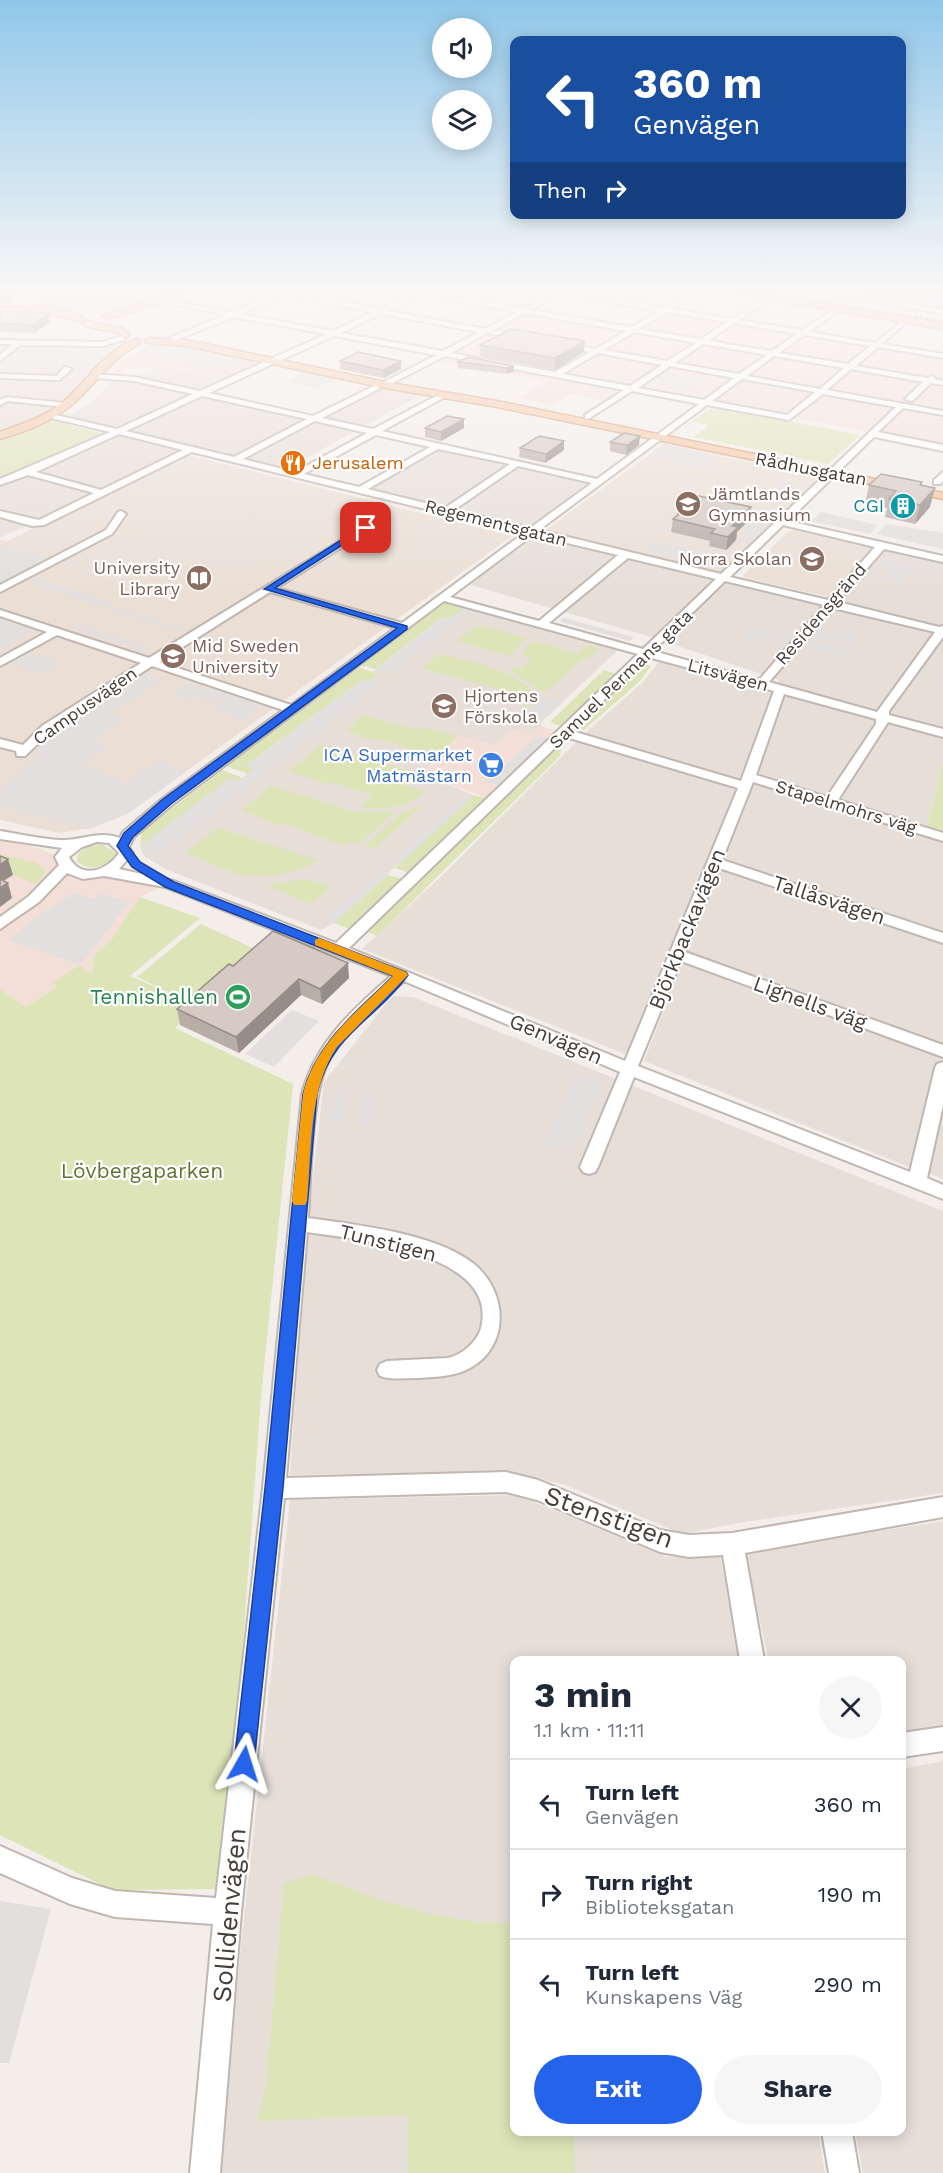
<!DOCTYPE html>
<html lang="en">
<head>
<meta charset="utf-8">
<style>
	:root { --surface:#fff; --page:#f6f6f7; --text:#1f2937; --muted:#747a83; --line:#e0e1e3; --accent:#2563eb }
	body { margin:0; font-family:"Work Sans",sans-serif; background:var(--page); color:var(--text); height:100vh; display:flex; flex-direction:column; font-size:22px; white-space:nowrap }
	* { box-sizing:border-box; margin:0 }
	p { font-size:20px; color:var(--muted) }
	.icon { flex:none; width:33px; height:33px; fill:none; stroke:currentColor; stroke-width:2; stroke-linecap:round; stroke-linejoin:round }
	.map { position:relative; flex:1; overflow:hidden }
	.side { position:absolute; left:510px; top:1656px; width:396px; height:480px; display:flex; flex-direction:column; background:var(--surface); border-radius:12px; box-shadow:0 3px 15px #0003 }
	.side>* { flex:none }
	.top-card { position:absolute; left:510px; top:36px; width:396px; height:183px; border-radius:12px; box-shadow:0 3px 15px #0003; background:#1a4fa0; color:#fff; overflow:hidden }
	.buttons { position:absolute; left:432px; top:18px; display:grid; gap:12px }
	.buttons a { display:grid; place-items:center; width:60px; height:60px; border-radius:50%; background:var(--surface); box-shadow:0 3px 15px #0003; font-size:30px }
	.pin { position:absolute; display:grid; place-items:center; width:51px; height:51px; color:#fff; margin:-26px; border-radius:12px; box-shadow:0 3px 9px #0006 }
	.me { position:absolute; width:66px; margin:-33px; rotate:6deg; stroke-linejoin:round; filter:drop-shadow(0 0 4px #0008) }
	.turn { display:flex; align-items:center; gap:21px; height:126px; padding:0 24px; font-size:27px }
	.turn .icon { width:78px; height:78px; stroke-width:2.5 }
	.turn b { display:block; font-size:42px; line-height:51px }
	.then { display:flex; align-items:center; height:57px; padding:0 24px; background:#0003; gap:12px; font-size:22px }
	.round { display:grid; place-items:center; flex:none; width:63px; height:63px; border-radius:32px; background:var(--page) }
	.head { display:flex; align-items:center; justify-content:space-between; height:102px; padding:0 24px }
	h1 { font-size:36px; font-weight:700; line-height:45px }
	.primary-button { display:flex; gap:12px; margin-top:auto; padding:12px 24px }
	.primary-button a { flex:1; height:69px; border-radius:36px; background:var(--accent); color:#fff; font-size:24px; font-weight:700; line-height:69px; text-align:center }
	.primary-button a+a { background:var(--page); color:var(--text) }
	ul { padding:0; list-style:none }
	li { display:flex; align-items:center; gap:18px; height:90px; padding:0 24px; border-top:2px solid var(--line) }
	li div { flex:1 }
	li b { display:block; font-size:22px }
	li em { font-style:normal }
	.map>svg:first-child { display:block }
	.residential { fill:#e7ded8 }
	.commercial { fill:#f3dfd7 }
	.education { fill:#ebdfd5 }
	.green { fill:#dde4b7 }
	.parking { fill:#e2dfde }
	.water { fill:#ace3ea }
	.lines { fill:none; stroke-linecap:round; stroke-linejoin:round }
	.minor-casing { stroke:#c1b6b0; stroke-width:4 }
	.major-casing { stroke:#d99c72; stroke-width:3 }
	.minor { fill:#fff; fill-rule:evenodd }
	.major { fill:#f5c5a1; fill-rule:evenodd }
	.rail { stroke:#989898; stroke-width:2; stroke-dasharray:3 3; stroke-linecap:butt }
	.wall { fill:#b9ada8 }
	.shaded-wall { fill:#968d88 }
	.building { fill:#d7c9c3; stroke:#968d88; stroke-width:1.5 }
	.route { fill:#2563eb; stroke:#184099; stroke-width:1.5 }
	.slow { fill:#f59e0b }
	.labels { text-anchor:middle; stroke-width:4.5; stroke-linejoin:round; paint-order:stroke }
	.far-food-label { font-size:18px; fill:#c56008; stroke:#fff; text-anchor:start }
	.far-street-label { font-size:18px; fill:#473d39; stroke:#fff }
	.far-education-label { font-size:18px; fill:#785e54; stroke:#fff; text-anchor:start }
	.far-culture-label { font-size:18px; fill:#0d838f; stroke:#fff; text-anchor:end }
	.far-shop-label { font-size:18px; fill:#366cbe; stroke:#fff; text-anchor:end }
	.street-label { font-size:21px; fill:#473d39; stroke:#fff }
	.leisure-label { font-size:21px; fill:#27864d; stroke:#fff; text-anchor:end }
	.park-label { font-size:21px; fill:#5e7431; stroke:#fff }
	.near-street-label { font-size:26px; fill:#473d39; stroke:#fff }
</style>
</head>
<body>
<div class="map">
<svg width="943" height="2173" viewBox="0 0 943 2173">
	<rect width="100%" height="100%" fill="#f3eeea"/>
	<path class="residential" d="M167,342L266,361L191,395L314,422L381,386L421,395L286,469L192,447L0,538V485L25,476L124,432L68,416L96,399L113,379L126,381L160,367L184,372L196,367L138,354L144,346Z
		M0,345L57,347L114,346L70,395L41,414L0,432Z
		M442,446L594,480L527,528L367,489Z
		M532,534L825,605L880,545L943,559V763L927,825L943,830V1044L682,951L630,1056L362,949L446,872L578,740L741,787L779,680L648,636L464,583Z
		M464,608L619,649L541,722V726L532,734L495,745L458,736L422,774L474,795L334,923L321,930L165,869L144,856L140,846L230,778L238,781L363,679L370,681L377,673L372,672L444,617L450,619Z
		M659,662L772,693L739,780L585,733L642,683Z
		M683,962L942,1053L914,1169L644,1061Z
		M392,996L413,997L943,1211V1493L744,1522L682,1534L565,1485L511,1472L290,1475L306,1237L324,1082Z
		M943,1108V1179L928,1173Z
		M517,1495L667,1557H721L739,1660H514V2132H818L825,2173H221L236,1992L290,1500Z
		M943,1521V1725L902,1732V1660H769L743,1552Z
		M943,1761V2173H863L855,2132H902V1769Z"/>
	<path class="commercial" d="M523,311L633,330L666,311L943,357V446L631,387L608,402L570,394L553,405L519,398L545,381L431,359Z
		M130,354H138L197,367L184,372L160,367L154,369L134,366L128,367L122,373H113Z
		M541,726L560,732L490,799L421,774L433,764L434,757L458,736L495,745L513,729L532,734Z
		M0,835L62,857L73,873L104,872L169,884L140,897L112,939L94,956L92,975L0,1050Z"/>
	<path class="education" d="M664,444L720,456L821,477L721,575L544,531Z
		M184,454L512,536L127,814L92,828L59,833L0,820V540L8,541Z
		M790,530H793L872,548L829,597L745,578L743,575Z"/>
	<path class="green" d="M54,291H181L104,314L38,306L35,299Z
		M713,407L860,435L828,464L694,437L709,425L692,421Z
		M49,420L104,434L0,480V440Z
		M442,602L464,608L450,619L443,617L375,669L360,665Z
		M478,625L527,638L509,656L457,641Z
		M532,641L578,654L587,646L600,648L585,660H582L545,692L539,690L511,671L513,667L520,669L532,658L522,655Z
		M440,654C472,662 517,669 538,698L528,707L522,706L531,698L421,668Z
		M644,664L651,666L639,682L584,730L578,728Z
		M356,666L378,674L369,681L363,679L247,765L254,769L248,774L221,764Z
		M604,670L617,674L562,727L550,722Z
		M362,715L406,727L436,730L458,736L434,757L388,741L361,737L347,730Z
		M322,744L419,774L407,785L426,792C407,808 384,811 360,807L372,795L332,782L328,784L288,771Z
		M559,744L562,745L560,756L377,936L368,932L401,896Z
		M943,763V830L927,826Z
		M222,770L243,778L140,846L142,831Z
		M271,786L353,811L395,812L358,844L350,841L343,846L284,823L281,826L241,810Z
		M474,795L490,799L413,874L395,868Z
		M422,806L374,849L366,846C382,831 400,809 422,806Z
		M218,828L318,860C298,874 263,879 239,874C221,870 203,859 186,852Z
		M104,845L115,853V856C106,868 88,872 77,861C77,847 93,845 104,845Z
		M0,854L36,863L44,869V875L37,883H33L0,869Z
		M388,875L405,880L352,930L334,923Z
		M304,879L332,886L311,904L266,885Z
		M140,897L200,918L130,976L179,997L137,977L201,924L259,951L175,1028L293,1084L261,1397L240,1684L215,1889L112,1890L0,1835V989L26,1007L57,987L53,983L80,965L92,975L94,956L112,939Z
		M314,1874C375,1901 448,1924 514,1924V2132H574L575,2173H408V2115L257,2121L266,2087L284,1884Z"/>
	<path class="parking" d="M542,291L554,293L539,301L470,292Z
		M796,291H803L915,308L910,312L793,294Z
		M663,371L706,379L689,392L654,386L664,379L654,377Z
		M305,372L336,379L317,388L286,382Z
		M664,444L720,456L705,468L649,456Z
		M783,481L798,484L780,501L752,495L756,492L769,494Z
		M821,512L851,519L878,525L870,534L811,521Z
		M752,519L770,524L749,544L735,541L747,530L742,528Z
		M887,524L943,533V549L876,534Z
		M655,540L699,551L696,563L644,550Z
		M4,545L48,559L0,583V561L3,559L0,557V547Z
		M884,558L915,565L901,583L884,579L892,569L878,565Z
		M34,578L117,604L109,608L26,582Z
		M118,608L188,630L181,632L110,610Z
		M463,609L471,611L390,674L375,669L444,617L450,619Z
		M564,618L634,637L630,641L559,621Z
		M4,620L35,630L0,649V622Z
		M74,623L145,647L147,652L72,628Z
		M754,627L793,636L789,641L768,636L763,642L744,637Z
		M815,630L837,636L841,631L860,632L854,640L861,642L857,648L811,636Z
		M808,640L852,651L846,658L802,646Z
		M30,652L61,663L42,674L10,663Z
		M143,673L163,680L109,714L122,720L95,739L107,746L82,764L126,783L158,761L187,771L127,814L92,828L0,807V791L37,753L42,738Z
		M363,679L379,684L209,816L157,854L140,846L230,778L238,781L243,778L254,769L246,766Z
		M189,684L198,687L220,689L266,704L244,720L214,709L216,703L196,697L187,700L172,694Z
		M542,697L562,703L541,722L521,716Z
		M537,736L552,739L502,786L487,782Z
		M467,794L473,796L401,863L394,860Z
		M381,872L388,875L334,923L326,919Z
		M74,893L94,899L101,893L130,902L80,965L9,940L34,918Z
		M292,1010L319,1021L274,1067L245,1054Z
		M579,1072L604,1079L571,1152L544,1144Z
		M336,1086L349,1087L344,1120H331Z
		M371,1096V1124L359,1125V1097Z
		M0,1901L51,1909L9,2063H0Z"/>
	<path class="water" d="M845,291H943V308L934,307L937,304Z"/>
	<g class="lines">
		<g class="minor-casing">
			<path id="minor" d="M265,291H285L380,309L414,294L405,291H422L523,309L552,293L548,291H564L665,308L693,291H701L672,309L732,319L768,296L770,299L739,320L802,330L837,307L839,310L809,332L875,343L906,318L908,321L882,344L943,354V358L878,347L856,366L927,378L932,376L935,379L943,381V385L931,383L912,401L905,399L923,382L851,369L827,390L943,411V415L903,408L878,432L943,445V451L874,437L788,521L943,556V562L884,549L838,602L939,627L943,626V637L889,711V715L943,729V737L888,722L838,800L943,833V841L753,782L722,860L943,933V943L719,868L685,952L943,1045V1057L681,961L638,1066L910,1172L935,1068L937,1064L943,1062V1105L927,1178L943,1185V1199L634,1077L598,1167L595,1172L589,1174L583,1172L580,1167L620,1072L404,981C378,1004 344,1031 328,1062C311,1097 311,1177 308,1218C357,1225 435,1233 474,1264C508,1292 510,1346 470,1368C454,1377 434,1377 416,1378C404,1378 391,1380 380,1376L377,1370L380,1364L387,1361L448,1358C462,1355 477,1342 481,1328C500,1252 353,1239 307,1232L286,1478L506,1472L538,1480L660,1530L689,1535L732,1533L943,1497V1517L745,1553L764,1660H740L723,1555L689,1557L660,1552L537,1500L506,1492L284,1498L241,1912L220,2173H190L213,1924L115,1917L70,1904L0,1873V1846L72,1878L115,1891L216,1898L263,1488L302,1094C315,1043 353,1009 391,976L165,887L104,876L83,879L67,873L39,902L0,929V917L29,896L59,865L55,857L62,848L0,839V831C20,834 40,839 60,840C82,841 98,830 120,838L123,832L162,799L283,710L152,666L50,732L25,756H17L16,751L0,747V739L23,745L42,726L141,663L57,635L0,666V658L47,632L0,616V610L149,658L366,525L371,528L369,530L277,588L402,623L524,533L192,452L44,525L32,526L0,517V511L39,520L94,493L28,475L0,485V479L110,432L47,417V413L117,429L193,394L134,381L95,378H92V374L134,377L200,391L326,334L233,317L174,341L171,337L225,315L157,301L160,299L232,312L275,294ZM560,294L659,311L632,327L530,310ZM421,295L517,312L485,329L388,311ZM283,296L373,312L333,331L240,314ZM667,312L727,322L701,339L639,329ZM525,313L626,331L596,349L561,343V347L590,352L555,372L451,353L487,333L527,340V336L493,330ZM381,314L479,332L443,351L341,333ZM734,323L797,334L772,351L708,341ZM634,332L696,343L667,361L604,350ZM804,335L870,346L848,364L779,353ZM334,336L436,355L382,383L381,385L385,387L445,356L624,390L585,415V419H588L632,391L699,404L597,479L382,431L445,397V393H442L373,429L322,418L379,389V385H376L313,416L209,393ZM703,344L767,355L739,374L675,363ZM598,353L662,365L630,386L563,374ZM774,356L844,368L820,389L747,376ZM670,366L734,378L704,400L638,388ZM742,379L815,392L787,415L712,401ZM823,394L896,407L721,574L539,530L707,405L789,420ZM202,396L307,419L234,457L126,431ZM315,421L367,433L295,472L243,459ZM119,434L183,450L101,490L36,472ZM376,435L430,447L359,487L304,474ZM438,449L510,464L445,508L368,489ZM518,466L592,483L530,528L454,510ZM783,525L875,547L828,600L730,577ZM533,535L618,555L539,621L450,597ZM628,558L716,579L643,649L549,623ZM725,581L824,605L759,680L653,651ZM270,592L395,628L291,705L159,662ZM444,601L638,654L336,943L174,881L119,869L133,853L129,847L134,837L172,805ZM833,608L935,632L877,712L769,682ZM648,657L774,691L741,781L572,731ZM784,694L876,719V724L827,797L756,775ZM566,737L738,788L625,1061L349,948ZM97,842L109,843L119,853C107,871 81,880 69,857L82,847Z
				M818,291H833L943,310V314Z
				M122,336L125,340L102,346L20,345L0,361V355L12,344H0V340L102,342Z
				M65,367L72,369L59,380L0,378V374L57,376Z
				M7,397L65,403L69,405L65,407L8,401L0,405V400Z
				M943,472V481L940,484H934V480Z
				M121,511L126,514L112,534L0,592V585L106,530L118,512Z
				M943,1727V1751L902,1757V1733Z
				M822,2132H852L859,2173H829Z"/>
		</g>
		<g class="major-casing">
			<path id="major" d="M177,291H190L137,311L106,319L102,316Z
				M719,291H740L943,323V329Z
				M0,307C26,306 64,302 85,319L81,322C54,313 29,311 0,313Z
				M88,321L124,329L130,335L126,338L118,333L85,326L84,324Z
				M149,338L187,340L385,382L497,401L943,493V499L497,407L385,388L187,346L146,343V339Z
				M137,339L140,340V344C112,357 97,382 75,402C55,420 26,432 0,439V432C21,424 45,417 63,402C88,381 105,349 137,339Z"/>
		</g>
		<use href="#minor" class="minor"/>
		<use href="#major" class="major"/>
		<path class="rail" d="M754,291L943,321"/>
	</g>
	<path class="wall" d="M0,291H19L6,304L0,305Z
		M0,311L50,322L35,333L0,332Z
		M480,345L584,352L555,370L480,356Z
		M340,361H401V369L384,378L340,369Z
		M458,362L514,366V371L507,374L458,368Z
		M425,428H464L441,441L425,437Z
		M610,442L639,445L626,455L610,451Z
		M520,448L564,450L545,463L519,457Z
		M922,482V485L930,507L915,524L885,517L887,508L865,504L869,485Z
		M679,501L749,520L737,532L736,540L726,550L709,546L710,541L671,532L673,519L677,514Z
		M233,966L349,978L322,1004L301,995L239,1053L180,1025L177,1009Z"/>
	<path class="shaded-wall" d="M7,291H19L6,304L4,294Z
		M48,313L50,322L35,333L33,325Z
		M585,341L584,352L555,370V358Z
		M401,361V369L384,378L383,370Z
		M514,366V371L507,374V368Z
		M464,419V428L441,441V432Z
		M640,436L639,445L626,455L627,445Z
		M564,441V450L545,463L546,454Z
		M935,488L930,507L915,524L920,505Z
		M751,507L749,520L737,532L736,540L726,550L728,537L732,526Z
		M8,859L13,875L0,883V865Z
		M8,883L12,898L0,907V888Z
		M348,963L349,978L322,1004L320,989Z
		M299,979L301,995L239,1053L236,1037Z"/>
	<path class="building" d="M0,291H7L4,294H0Z
		M0,311L48,313L33,325L0,323Z
		M512,329L585,341L555,358L480,345Z
		M358,352L401,361L383,370L340,361Z
		M468,357L514,366L507,368L458,362Z
		M447,416L464,419L441,432L425,428Z
		M624,433L640,436L627,445L610,442Z
		M539,436L564,441L546,454L520,448Z
		M881,474L922,482L920,485L935,488L920,505L889,499L896,491L869,485Z
		M694,495L751,507L732,526L738,527L728,537L711,533L715,529L673,519L689,505L679,501Z
		M0,856L8,859L0,865Z
		M0,879L8,883L0,888Z
		M273,931L348,963L320,989L299,979L236,1037L177,1009L229,964L233,966Z"/>
	<linearGradient id="sky" x2="0" y2="1"><stop stop-color="#90c7e9"/><stop offset="0.49" stop-color="#faf7f6"/><stop offset="1" stop-color="#faf7f6" stop-opacity="0"/></linearGradient>
	<rect width="943" height="595" fill="url(#sky)"/>
	<path class="route" d="M363,526L369,528L275,588L407,626V629L171,804L133,837L128,846L140,862L174,882L406,972L408,975C376,1020 331,1033 317,1094L283,1488L254,1764L251,1771L244,1774L237,1771L234,1764L265,1488L303,1094C316,1042 357,1012 393,976L165,887L132,867L117,846L124,833L163,799L397,628L264,589Z"/>
	<path class="slow" d="M319,938L406,972L408,975L337,1047C308,1089 312,1151 307,1201L305,1205H294L292,1201L303,1094C316,1042 357,1012 393,976L315,945V940Z"/>
	<defs>
		<g id="restaurant-disc" transform="scale(1.35)"><circle r="9.5" fill="#e8710a" stroke="#fff"/><path d="M-5-6h1v4h1v-4h1v4h1v-4h1v5L-1.5 .5V6h-2V.5L-5-1ZM5-6V6H3V1.5H1.5Q1.5-4 5-6Z" fill="#fff"/></g>
		<g id="school-disc" transform="scale(1.35)"><circle r="9.5" fill="#8d6e63" stroke="#fff"/><path d="M0-5L7-2L0 1L-7-2ZM-4 1L0 2.5L4 1V4Q0 6-4 4Z" fill="#fff"/></g>
		<g id="building-disc" transform="scale(1.35)"><circle r="9.5" fill="#0f9aa8" stroke="#fff"/><path d="M-4-6H4V6H1V3H-1V6H-4ZM-2.5-4.3h1.7v1.8h-1.7ZM.8-4.3h1.7v1.8H.8ZM-2.5-1h1.7V.8h-1.7ZM.8-1h1.7V.8H.8Z" fill="#fff"/></g>
		<g id="library-disc" transform="scale(1.35)"><circle r="9.5" fill="#8d6e63" stroke="#fff"/><path d="M-6-4Q-3-5.5-.7-3.5V5Q-3 3-6 4ZM6-4Q3-5.5 .7-3.5V5Q3 3 6 4Z" fill="#fff"/></g>
		<g id="university-disc" transform="scale(1.35)"><circle r="9.5" fill="#8d6e63" stroke="#fff"/><path d="M0-5L7-2L0 1L-7-2ZM-4 1L0 2.5L4 1V4Q0 6-4 4Z" fill="#fff"/></g>
		<g id="supermarket-disc" transform="scale(1.35)"><circle r="9.5" fill="#3f7fe0" stroke="#fff"/><path d="M-6-5.5h2.5l.6 2H6L4.5 2H-2.5L-4.4-4H-6ZM-1.5 3.2a1.3 1.3 0 1 0 .1 0ZM3 3.2a1.3 1.3 0 1 0 .1 0Z" fill="#fff"/></g>
		<g id="stadium-disc" transform="scale(1.35)"><circle r="9.5" fill="#2e9e5b" stroke="#fff"/><path d="M0-5a6.5 5 0 1 0 0 10a6.5 5 0 1 0 0-10ZM-3.5-1.8h7v3.6h-7Z" fill="#fff"/></g>
	</defs>
	<g fill-rule="evenodd">
		<use href="#restaurant-disc" x="293" y="463"/>
		<use href="#school-disc" x="688" y="504"/>
		<use href="#building-disc" x="903" y="506"/>
		<use href="#school-disc" x="812" y="559"/>
		<use href="#library-disc" x="199" y="578"/>
		<use href="#university-disc" x="173" y="656"/>
		<use href="#school-disc" x="444" y="706"/>
		<use href="#supermarket-disc" x="491" y="765"/>
		<use href="#stadium-disc" x="238" y="997"/>
	</g>
	<g class="labels">
		<g class="far-food-label">
			<text x="312" y="469">Jerusalem</text>
		</g>
		<g class="far-street-label">
			<text transform="translate(811 469) rotate(11)" y="6">Rådhusgatan</text>
			<text transform="translate(496 523) rotate(14)" y="6">Regementsgatan</text>
			<text transform="translate(821 614) rotate(-49)" y="6">Residensgränd</text>
			<text transform="translate(728 675) rotate(15)" y="6">Litsvägen</text>
			<text transform="translate(621 679) rotate(-44)" y="6">Samuel Permans gata</text>
			<text transform="translate(85 706) rotate(-35)" y="6">Campusvägen</text>
			<text transform="translate(846 807) rotate(17)" y="6">Stapelmohrs väg</text>
		</g>
		<g class="far-education-label">
			<text x="708" y="500">Jämtlands<tspan x="708" dy="21">Gymnasium</tspan></text>
			<text x="792" y="565" text-anchor="end">Norra Skolan</text>
			<text x="180" y="574" text-anchor="end">University<tspan x="180" dy="21">Library</tspan></text>
			<text x="192" y="652">Mid Sweden<tspan x="192" dy="21">University</tspan></text>
			<text x="464" y="702">Hjortens<tspan x="464" dy="21">Förskola</tspan></text>
		</g>
		<g class="far-culture-label">
			<text x="884" y="512">CGI</text>
		</g>
		<g class="far-shop-label">
			<text x="472" y="761">ICA Supermarket<tspan x="472" dy="21">Matmästarn</tspan></text>
		</g>
		<g class="street-label">
			<text transform="translate(829 900) rotate(18)" y="7">Tallåsvägen</text>
			<text transform="translate(687 929) rotate(-68)" y="7">Björkbackavägen</text>
			<text transform="translate(810 1003) rotate(20)" y="7">Lignells väg</text>
			<text transform="translate(556 1039) rotate(23)" y="7">Genvägen</text>
			<text transform="translate(388 1243) rotate(14)" y="7">Tunstigen</text>
		</g>
		<g class="leisure-label">
			<text x="218" y="1004">Tennishallen</text>
		</g>
		<g class="park-label">
			<text x="142" y="1178">Lövbergaparken</text>
		</g>
		<g class="near-street-label">
			<text transform="translate(609 1517) rotate(20)" y="9">Stenstigen</text>
			<text transform="translate(229 1915) rotate(-85)" y="9">Sollidenvägen</text>
		</g>
	</g>
</svg>
<div class="buttons">
<a><svg class="icon" aria-label="sound" viewBox="0 0 24 24"><path d="M4 9h4l5-4v14l-5-4H4zM17 9q2 3 0 6"/></svg></a>
<a><svg class="icon" aria-label="layers" viewBox="0 0 24 24"><path d="M12 4l9 5-9 5-9-5zM3 14l9 5 9-5"/></svg></a>
</div>
<div class="pin" style="left:366px;top:528px;background:#d93025"><svg class="icon" aria-label="arrive" viewBox="0 0 24 24"><path d="M6 21V4h12l-3 4 3 4H6"/></svg></div>
<svg class="me" style="left:244px;top:1764px" viewBox="-20 -20 40 40"><path d="M0-17L14 15 0 8-14 15z" fill="#2563eb" stroke="#fff" stroke-width="4"/></svg>
<div class="top-card">
<div class="turn"><svg class="icon" aria-label="left" viewBox="0 0 24 24"><path d="M17 20v-9H6M10 6l-5 5 5 5"/></svg><div><b>360 m</b>Genvägen</div></div>
<div class="then">Then<svg class="icon" aria-label="right" viewBox="0 0 24 24"><path d="M7 20v-9h11M14 6l5 5-5 5"/></svg></div>
</div>
<section class="side">
<div class="head"><div><h1>3 min</h1><p>1.1 km · 11:11</p></div><a class="round"><svg class="icon" aria-label="close" viewBox="0 0 24 24"><path d="M6 6l12 12M18 6L6 18"/></svg></a></div>
<ul>
<li><svg class="icon" aria-label="left" viewBox="0 0 24 24"><path d="M17 20v-9H6M10 6l-5 5 5 5"/></svg><div><b>Turn left</b><p>Genvägen</p></div><em>360 m</em></li>
<li><svg class="icon" aria-label="right" viewBox="0 0 24 24"><path d="M7 20v-9h11M14 6l5 5-5 5"/></svg><div><b>Turn right</b><p>Biblioteksgatan</p></div><em>190 m</em></li>
<li><svg class="icon" aria-label="left" viewBox="0 0 24 24"><path d="M17 20v-9H6M10 6l-5 5 5 5"/></svg><div><b>Turn left</b><p>Kunskapens Väg</p></div><em>290 m</em></li>
</ul>
<div class="primary-button"><a>Exit</a><a>Share</a></div>
</section>
</div>
</body>
</html>
